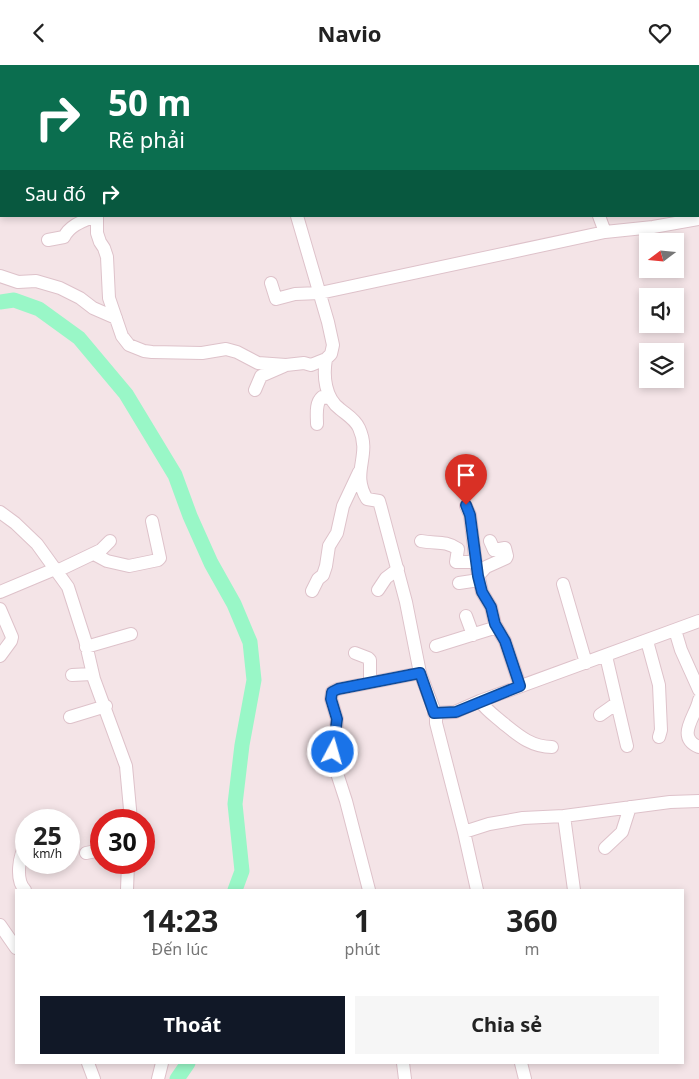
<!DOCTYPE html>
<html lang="vi">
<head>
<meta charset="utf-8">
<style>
	:root { --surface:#fff; --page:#f6f6f6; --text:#222; --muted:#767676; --accent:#111827 }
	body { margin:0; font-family:"Noto Sans",sans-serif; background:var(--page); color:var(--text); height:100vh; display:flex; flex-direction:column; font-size:19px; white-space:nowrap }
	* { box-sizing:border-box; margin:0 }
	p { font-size:16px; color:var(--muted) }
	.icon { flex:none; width:28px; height:28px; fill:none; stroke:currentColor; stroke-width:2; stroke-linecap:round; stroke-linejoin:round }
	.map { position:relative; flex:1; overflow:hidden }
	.side { position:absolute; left:15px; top:824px; width:669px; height:175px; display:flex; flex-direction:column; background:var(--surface); border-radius:0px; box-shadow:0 2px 8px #0003 }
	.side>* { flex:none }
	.top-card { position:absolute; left:0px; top:0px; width:700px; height:152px; box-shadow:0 2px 8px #0003; background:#0b6e4f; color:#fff; overflow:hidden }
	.needle { width:32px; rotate:254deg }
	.controls { position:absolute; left:639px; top:168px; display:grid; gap:10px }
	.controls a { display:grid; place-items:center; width:45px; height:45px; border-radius:0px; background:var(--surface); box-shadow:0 2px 8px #0003; font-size:25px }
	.speed { position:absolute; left:15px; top:744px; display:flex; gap:10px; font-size:25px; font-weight:700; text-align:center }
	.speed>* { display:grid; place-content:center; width:65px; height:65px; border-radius:50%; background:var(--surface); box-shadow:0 2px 8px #0003; line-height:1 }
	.speed small { font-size:12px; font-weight:400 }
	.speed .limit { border:8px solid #d22; background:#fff; color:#111 }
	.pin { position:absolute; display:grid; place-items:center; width:42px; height:42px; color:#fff; margin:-51px -21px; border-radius:50% 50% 50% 0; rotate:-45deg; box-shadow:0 0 5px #0007 }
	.pin .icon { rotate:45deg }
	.me { position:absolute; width:55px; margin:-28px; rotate:6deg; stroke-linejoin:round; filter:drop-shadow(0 0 4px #0008) }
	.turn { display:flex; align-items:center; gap:18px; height:105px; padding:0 25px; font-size:22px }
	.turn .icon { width:65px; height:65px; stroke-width:2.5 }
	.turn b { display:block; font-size:35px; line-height:42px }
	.then { display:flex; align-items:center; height:48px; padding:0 25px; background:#0003; gap:10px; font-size:19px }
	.eta { display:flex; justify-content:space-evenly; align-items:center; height:85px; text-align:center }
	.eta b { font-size:30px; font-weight:700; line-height:35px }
	.button { display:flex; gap:10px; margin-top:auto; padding:10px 25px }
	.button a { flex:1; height:58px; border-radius:0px; background:var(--accent); color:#fff; font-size:20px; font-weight:700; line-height:58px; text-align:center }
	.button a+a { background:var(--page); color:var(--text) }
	header { display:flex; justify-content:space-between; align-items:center; height:65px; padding:0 25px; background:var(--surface); font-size:22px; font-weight:700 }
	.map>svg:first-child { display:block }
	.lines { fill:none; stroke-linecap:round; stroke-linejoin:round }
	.river { stroke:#99f7c7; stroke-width:15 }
	.minor-casing { stroke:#dec2ca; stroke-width:14 }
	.minor { stroke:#fff; stroke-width:12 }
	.route-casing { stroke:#114b97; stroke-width:12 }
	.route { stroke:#1a73e8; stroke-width:9 }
</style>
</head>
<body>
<header><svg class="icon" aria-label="back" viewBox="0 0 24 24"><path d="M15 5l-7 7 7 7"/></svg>Navio<svg class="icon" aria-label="heart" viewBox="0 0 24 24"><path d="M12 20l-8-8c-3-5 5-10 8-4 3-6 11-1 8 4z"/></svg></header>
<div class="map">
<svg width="699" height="1014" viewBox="0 0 699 1014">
	<rect width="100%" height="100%" fill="#f4e4e7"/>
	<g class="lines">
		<path class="river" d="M89,1L92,0
			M0,40H1
			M0,237L14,235L39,244L79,273L126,329L175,410L190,451L211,498L234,539L250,577L254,615L242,680L235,739L242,806L235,825
			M177,1014L188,998"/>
		<g class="minor-casing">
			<path id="minor" d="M250,0L251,1
				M562,0L565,1
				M44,1L47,0
				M0,13L1,14
				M97,151V168L100,177L104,183L107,192L109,233L122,271L129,280L144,286L152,287L202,288L226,284L237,287L258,298L286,300L304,298L311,300L326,294L331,289L333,280L328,257L297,151
				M599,151L605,167
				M48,175L64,172C70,160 83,156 95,151
				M0,211L18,217L36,216L60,223L80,233L93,243L116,253
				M271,218L276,234L295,229L320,228L605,167L653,162L699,154
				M326,294C323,311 325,333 340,344C347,350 355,354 359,363C372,391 350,407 367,434L379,436L381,443L406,537L420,608L436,650V658L464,767L477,825
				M255,325L261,311L284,301
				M317,359C317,350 315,338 322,332L330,333
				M466,441L470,450L476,499L482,527L491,542L495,559L505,576L520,621
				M0,447L15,458L37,479L68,522L85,575L94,614L126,701L131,755
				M421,476C436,479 445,475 458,484L456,497H472L476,499
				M94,489L107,496L129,501L158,495L160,493L152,456
				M57,506L101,485L110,476
				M478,511L486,502L506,493L507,491L505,483L494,485L490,476
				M459,518L479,515
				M563,519L586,598
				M378,525L386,513L398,504
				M312,526L318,514L323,510L326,501L329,481L337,468L343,441L359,407
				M0,527L55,504
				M0,544L12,572L11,576L0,591
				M466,551L473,570
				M675,565L681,585L699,625
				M647,576L659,620L661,665L659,672
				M436,581L497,562
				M86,582L131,569
				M355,588L368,593L370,595V617
				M606,591L627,681
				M72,610L92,609
				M699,635C696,651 675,672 699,682
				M480,636C486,645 495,651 503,658C518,670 531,682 552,682
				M434,648L455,647L480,636L699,556
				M600,650L617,638
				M70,652L106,641
				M564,751L670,737L699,736
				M464,767L489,759L523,753L564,751L574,825
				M605,783L622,767L630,742
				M86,788L101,785
				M25,825C15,815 19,790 26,780
				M127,825L128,798
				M369,825L346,736L333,696L337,654L331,634L332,627L338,624L420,608
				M0,860L16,883
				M88,998L94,1014
				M403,998L405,1014
				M521,998L525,1014
				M158,1014L162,998"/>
		</g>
		<use href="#minor" class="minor"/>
	</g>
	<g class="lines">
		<g class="route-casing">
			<path id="route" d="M333,687L337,654L331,634L332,627L338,624L420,608L434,648L456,647L520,621L505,576L495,559L491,542L482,527L478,511L470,450L466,440"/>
		</g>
		<use href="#route" class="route"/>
	</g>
</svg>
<div class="controls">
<a><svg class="needle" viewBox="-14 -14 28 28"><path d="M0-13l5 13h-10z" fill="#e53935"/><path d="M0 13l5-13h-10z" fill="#767676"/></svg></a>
<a><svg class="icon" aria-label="sound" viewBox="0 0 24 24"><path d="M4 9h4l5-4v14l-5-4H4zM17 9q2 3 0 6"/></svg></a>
<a><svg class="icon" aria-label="layers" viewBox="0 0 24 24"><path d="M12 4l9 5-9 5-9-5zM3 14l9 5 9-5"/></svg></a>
</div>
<div class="speed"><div>25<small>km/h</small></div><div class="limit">30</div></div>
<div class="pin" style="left:466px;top:440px;background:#d93025"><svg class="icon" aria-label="arrive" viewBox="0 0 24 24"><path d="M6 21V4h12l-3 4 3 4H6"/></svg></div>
<svg class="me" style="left:333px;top:687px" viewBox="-20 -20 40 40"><circle r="17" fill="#1a73e8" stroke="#fff" stroke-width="3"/><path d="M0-11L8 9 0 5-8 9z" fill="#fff"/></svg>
<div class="top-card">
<div class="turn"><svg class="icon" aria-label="right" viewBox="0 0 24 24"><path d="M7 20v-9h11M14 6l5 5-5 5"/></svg><div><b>50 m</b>Rẽ phải</div></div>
<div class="then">Sau đó<svg class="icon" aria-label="right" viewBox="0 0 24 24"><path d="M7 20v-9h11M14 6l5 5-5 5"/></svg></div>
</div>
<section class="side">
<div class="eta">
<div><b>14:23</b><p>Đến lúc</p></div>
<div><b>1</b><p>phút</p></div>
<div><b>360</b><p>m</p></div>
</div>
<div class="button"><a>Thoát</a><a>Chia sẻ</a></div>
</section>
</div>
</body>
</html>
